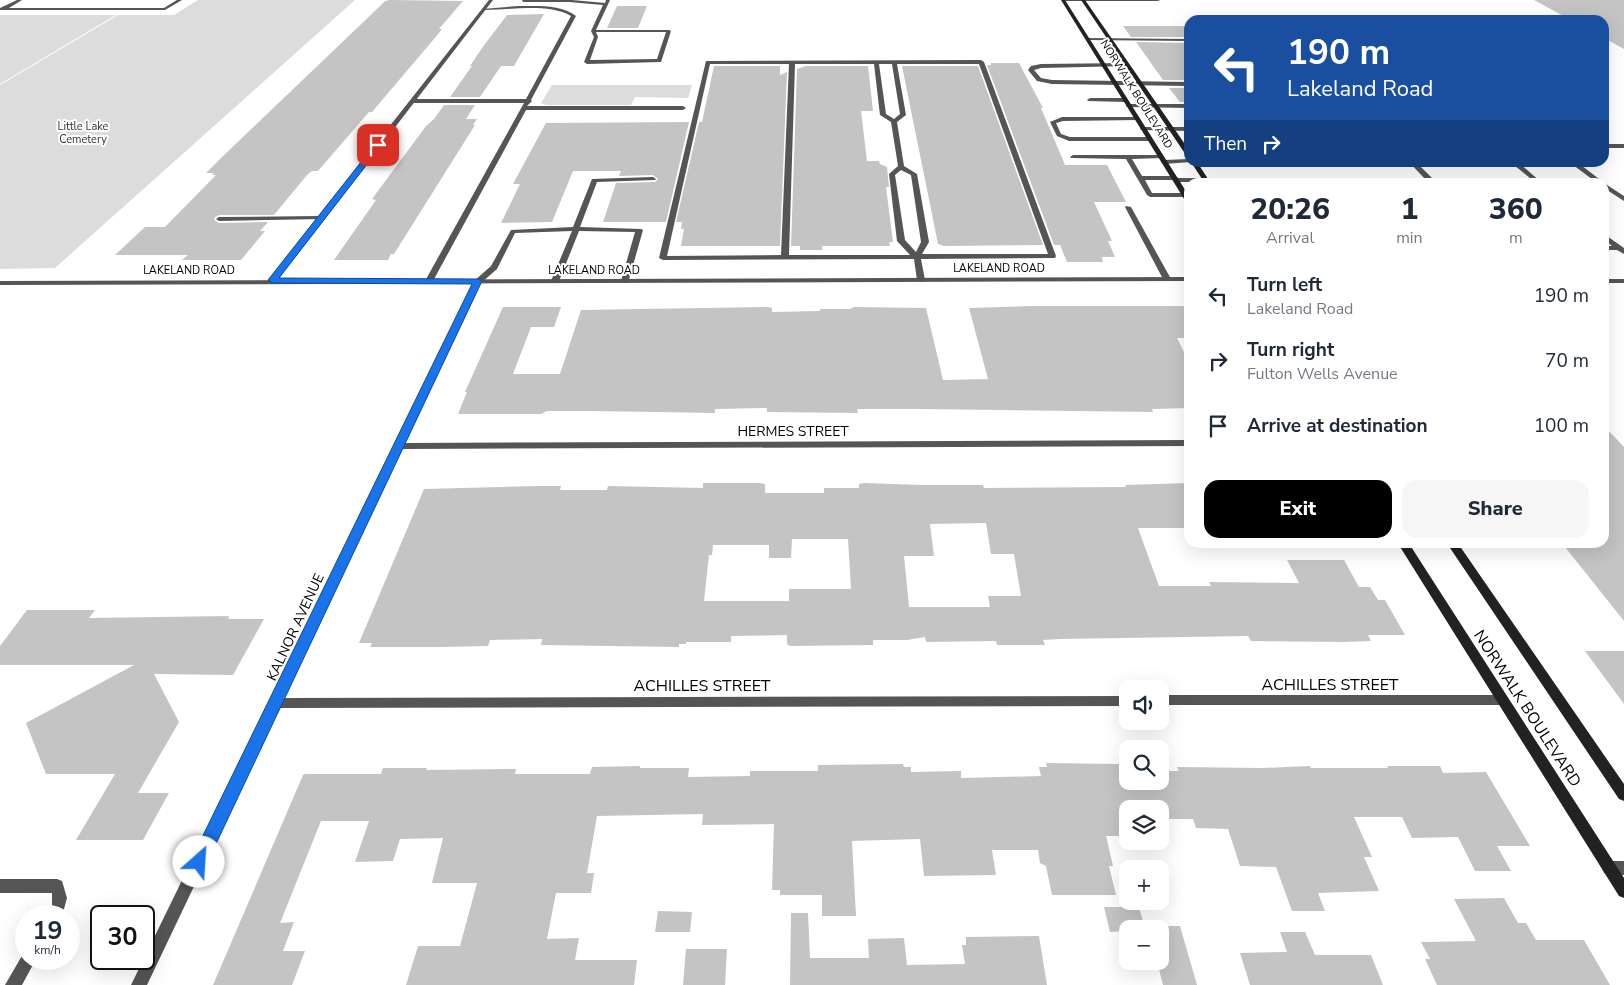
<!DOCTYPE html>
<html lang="en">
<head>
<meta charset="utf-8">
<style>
	:root { --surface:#fff; --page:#f6f6f7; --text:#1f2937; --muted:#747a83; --accent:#000 }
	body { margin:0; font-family:"Nunito Sans",sans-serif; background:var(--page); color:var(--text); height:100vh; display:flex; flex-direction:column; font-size:19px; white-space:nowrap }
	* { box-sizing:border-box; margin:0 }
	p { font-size:16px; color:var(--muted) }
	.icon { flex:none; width:28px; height:28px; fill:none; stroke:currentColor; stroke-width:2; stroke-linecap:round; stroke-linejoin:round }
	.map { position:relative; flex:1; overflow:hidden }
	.sheet { position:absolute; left:1184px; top:178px; width:425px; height:370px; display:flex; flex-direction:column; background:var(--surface); border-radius:15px; box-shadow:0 5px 20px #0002 }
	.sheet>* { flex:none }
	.hud { position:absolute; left:1184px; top:15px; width:425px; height:152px; border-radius:15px; box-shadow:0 5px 20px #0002; background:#1a4fa0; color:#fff; overflow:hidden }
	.buttons { position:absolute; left:1119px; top:680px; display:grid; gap:10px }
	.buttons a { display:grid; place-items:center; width:50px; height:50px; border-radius:10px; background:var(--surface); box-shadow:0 5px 20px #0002; font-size:25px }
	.speed { position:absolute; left:15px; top:905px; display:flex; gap:10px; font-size:25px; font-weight:700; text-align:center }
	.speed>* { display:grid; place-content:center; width:65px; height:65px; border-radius:50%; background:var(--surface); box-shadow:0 5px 20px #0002; line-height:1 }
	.speed small { font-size:12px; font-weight:400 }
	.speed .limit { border:2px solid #111; border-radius:8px; background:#fff; color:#111 }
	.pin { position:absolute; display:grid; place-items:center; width:42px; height:42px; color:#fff; margin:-21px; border-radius:10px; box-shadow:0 2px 8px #0006 }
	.me { position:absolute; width:55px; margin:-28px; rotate:26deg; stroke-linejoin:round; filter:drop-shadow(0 0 4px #0008) }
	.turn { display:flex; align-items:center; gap:18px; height:105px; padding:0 20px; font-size:22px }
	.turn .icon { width:65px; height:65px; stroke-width:2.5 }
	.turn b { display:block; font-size:35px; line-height:42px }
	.then { display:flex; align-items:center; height:48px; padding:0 20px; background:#0003; gap:10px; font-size:19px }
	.eta { display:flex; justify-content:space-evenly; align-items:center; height:85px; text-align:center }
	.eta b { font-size:30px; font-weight:800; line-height:35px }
	.button { display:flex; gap:10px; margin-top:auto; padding:10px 20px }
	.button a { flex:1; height:58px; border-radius:15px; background:var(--accent); color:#fff; font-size:20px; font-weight:800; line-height:58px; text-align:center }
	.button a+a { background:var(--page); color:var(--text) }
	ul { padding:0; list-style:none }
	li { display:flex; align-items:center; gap:15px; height:65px; padding:0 20px }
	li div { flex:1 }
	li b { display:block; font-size:19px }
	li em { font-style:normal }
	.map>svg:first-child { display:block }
	.green { fill:#dcdcdc }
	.building { fill:#c4c4c4; fill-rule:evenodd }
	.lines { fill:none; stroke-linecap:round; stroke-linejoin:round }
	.service { fill:#555; fill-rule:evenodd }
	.minor { fill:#555; fill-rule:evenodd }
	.tertiary { fill:#555; fill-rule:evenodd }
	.secondary { fill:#222; fill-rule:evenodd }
	.route { fill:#1a73e8; stroke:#114b97 }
	.labels { text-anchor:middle; stroke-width:4; stroke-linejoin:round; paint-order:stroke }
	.far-street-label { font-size:11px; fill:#000; stroke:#fff }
	.far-park-label { font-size:11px; fill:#333; stroke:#fff }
	.street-label { font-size:14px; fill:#000; stroke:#fff }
	.near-street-label { font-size:16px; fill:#000; stroke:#fff }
</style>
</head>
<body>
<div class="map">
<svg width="1624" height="985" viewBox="0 0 1624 985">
	<rect width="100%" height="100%" fill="#fff"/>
	<path class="green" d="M198,0H355L55,268L0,269V85L118,15H174Z
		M0,15H116L0,84Z
		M552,85H692L688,98L635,97L631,105H546L541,103Z"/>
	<path class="building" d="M390,0L463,1L439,29H442L439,33L372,112H369L318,171H312L307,175L274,215H219L215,217L214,220L219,223L268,222L260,231H265L241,260H182L188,255H115L145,227H165L216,175H212L214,173H206L221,158L379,7L385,1Z
		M1534,0H1624V49L1604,38V20H1571Z
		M617,6H647L638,28H607Z
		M544,14L514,66H501L480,97H450L472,66H470L482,48L507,15Z
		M1123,26H1189V37H1131Z
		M1136,42L1189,43V80H1163Z
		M991,63H1019L1043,108H1041L1065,165H1107L1126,202H1094L1112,241H1108L1115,257H1102L1103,262H1067L1060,245H1054L987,65H991Z
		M714,66H780V75L787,72L780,246H681L684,229H681L682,222H676L699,122H702Z
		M806,66H868L873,111H861L867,161H879L880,164L887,167L889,187H886L893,242H889L890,246H822V250H800V246H791L797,69Z
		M902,66H978L1043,245L944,246L938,244Z
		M1169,88H1189V102H1180Z
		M444,105H475L466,119H477L473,125H475L394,254H391L388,260H334L376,200L372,199L426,126L434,119Z
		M689,122L666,222H603L616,183L655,182L658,179L653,175L619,176L621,171H573L552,222L501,223L520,184H513L546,123Z
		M1032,306H1189V338H1177L1189,362V408L1152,409L1153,412L921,409H857L858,413L767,412V408L715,409V413L593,411H547L541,414H458L467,392H465L503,307H561L554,327H531L513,374H560L581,310L768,307L772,308V312L820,311V309H850L854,307L926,308L943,380L988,379L969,308Z
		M1604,426L1624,447V621L1561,542H1604Z
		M703,483H759L765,484V493H824V488H859V484L864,483L921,485H983L984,488L1126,487L1125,485L1189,483V528H1138L1159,586H1211L1209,582L1299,583L1287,560H1344L1359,587H1370L1378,600H1385L1405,635H1368L1371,641L1343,642L1251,641L1248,636L1059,639L1043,640L1045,645H997L996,641L926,642L925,637L907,640H873V645L790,646L787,644V635L731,636V642H686V644H679V647L541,645L542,639L490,640L488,646L442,647H370L372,643H359L424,489L536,486H561L560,490H607L608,486L703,488ZM986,523L991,554H1014L1021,596H988L990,607H909L904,556H934L930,524ZM792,539H848L851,589H789V601H704L709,555H712L713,545H769V558H791Z
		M27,610H95L89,618L229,616L228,619H264L233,675L154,674L179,722L138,793H169L143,840H76L115,774H46L26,723L134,665H0V646Z
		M1585,651H1624V704Z
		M1046,763L1119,764L1121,771H1128V781H1160V771H1179L1177,767L1261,768L1310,766L1311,768H1388L1387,766H1440L1443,773L1486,772L1530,846H1497L1511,871H1475L1458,837L1412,838L1402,817H1354L1372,857H1364L1379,891L1318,893L1325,911H1292L1276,867L1240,866L1228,829L1196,828L1193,819H1160V809H1128V836H1106L1113,866H1109L1116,895H1052L1046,866L1040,863L1038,850H992L996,875L924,876L920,839L852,841L856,916H822V895H780V890H772L774,824L702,825L703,814L597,816L587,873H594L591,893H556L547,939L579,938L575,960H637L634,985H406L418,946H460L477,883H432L443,838L400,839L393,861L355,862L369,821H321L280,923L294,922L283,951H305L292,985H213L303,775L305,774H381L383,768H427L426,770L516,769L515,774H590L592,767L640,766V768H689L688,777L750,776V771H818V765L903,764L904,767H911V772L961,771V778L1041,776L1039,767H1047Z
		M1504,898L1518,923H1526L1536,940H1584L1610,985H1437L1425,959H1430L1421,942L1476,941L1454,899Z
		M1104,907H1139L1145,929H1128V931L1110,932Z
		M658,911L692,912L690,932H655Z
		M791,913H808L810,958H869L868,939L904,938L907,965L965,964L962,945H966V937L1039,936L1047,985H790Z
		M1148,926H1180L1197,985H1163L1157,961H1160V929H1148Z
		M1280,932H1305L1315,955H1371L1383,985H1250L1240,953L1287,952Z
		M686,949H727L725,985H683Z"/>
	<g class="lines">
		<path class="service" d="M17,0H22L9,8H164L177,0H182L165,10H0V8Z
			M522,0H572L605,3L606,0H610L596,30H669L671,31L661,62L587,64L584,62L594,37L591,31L603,5L569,2H523ZM596,32H666L657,59L590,60L598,37Z
			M1061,0H1160L1158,1H1063Z
			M518,6C537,6 561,4 576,16L531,100L532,101L527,106H683L686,108L683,110H526L433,281L432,283H426L425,281L524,103H413L410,101L413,99H526L571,16C549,3 509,10 484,10L482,9Z
			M1085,38L1189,39V41L1087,40Z
			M981,60L984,62L1056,256L1055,258L921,259L925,280L921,282L917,280L914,259L663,260L659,258L706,61ZM710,64H789L781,255L667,256ZM795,64H874L880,115L891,122L898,166L889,174L897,241L910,255H789ZM879,64H892L900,114L894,119L886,114ZM897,64H979L1048,254H922L929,242L917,174L904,166L897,122L906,115ZM901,170L911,175L921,242L916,252L905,240L895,175Z
			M1127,63L1129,64V66L1041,68L1034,70L1041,78L1052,80L1189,82V86L1052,84L1037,81L1028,70L1031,66L1041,64Z
			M1090,98H1125L1128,100L1125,102L1088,101L1087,100Z
			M1129,104H1189V108L1127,107L1126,106Z
			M1062,117H1137L1140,119L1139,120L1063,121L1056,123L1061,134L1070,137H1149L1152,139L1149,141H1069L1057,136L1050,122Z
			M1143,127H1189V131L1141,130L1140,129Z
			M1604,144H1624V148H1604Z
			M1073,155H1161L1164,157L1163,158L1132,159L1142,176H1175L1178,178L1426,180L1409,162H1416L1436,182H1176L1173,180H1145L1152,193H1185L1188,195L1185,197H1150L1147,195L1126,159L1071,158L1070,157Z
			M1189,159V162H1191L1164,164L1161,162L1164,160Z
			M1510,162H1518L1541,182H1535Z
			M1569,162H1577L1603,182H1596Z
			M653,177L656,179L655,180L597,182L580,227L641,229L643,230L628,283H622L621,281L635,232L579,231L559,281L555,283L551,281L572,231L515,233L497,269L481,283H475L474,281L491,266L511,230L573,227L592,179Z
			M1604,183L1624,196V201L1604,188Z
			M1126,206L1131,207L1171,279L1170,281H1167L1163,279L1125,207Z
			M321,216L323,217V219L219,221L216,219L219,217Z
			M1604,234L1624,248V254L1617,250H1604V246H1612L1604,239Z
			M1609,861H1624V875H1609L1604,873L1602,868L1604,863Z
			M0,879H57L62,881L67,898L62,916H47L52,905V893H0Z
			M26,952V959H36L22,985H5L23,954Z"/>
		<path class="minor" d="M489,0H493L276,282H270V278Z
			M475,279H481L482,281L405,443L1189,440V446L402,449L284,698L1128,696V706L279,708L147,985H131Z
			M1160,695H1501L1505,696L1507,700L1505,704L1501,705H1160Z"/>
		<path class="tertiary" d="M1189,277V281L0,285V281Z
			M1604,279H1624V283H1604Z"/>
		<path class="secondary" d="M1061,0H1065L1189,196V204L1186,202Z
			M1081,0H1085L1189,150V157L1186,155Z
			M1191,162H1197L1210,182H1204Z
			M1397,542H1408L1624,878V898L1619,896Z
			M1446,542H1457L1624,784V801L1619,799Z"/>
	</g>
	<path class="route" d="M376,143L382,145L279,278L478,279L482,281L205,867L199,870L193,867L191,862L193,856L472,284L273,283L268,280Z"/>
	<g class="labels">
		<g class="far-street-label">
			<text transform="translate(1137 94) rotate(58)" y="4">NORWALK BOULEVARD</text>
			<text x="999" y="272">LAKELAND ROAD</text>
			<text x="189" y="274">LAKELAND ROAD</text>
			<text x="594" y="274">LAKELAND ROAD</text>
		</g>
		<g class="far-park-label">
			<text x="83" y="130">Little Lake<tspan x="83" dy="13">Cemetery</tspan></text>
		</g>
		<g class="street-label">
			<text x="793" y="436">HERMES STREET</text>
			<text transform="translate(295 627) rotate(-65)" y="5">KALNOR AVENUE</text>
		</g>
		<g class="near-street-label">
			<text x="1330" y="690">ACHILLES STREET</text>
			<text x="702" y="691">ACHILLES STREET</text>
			<text transform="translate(1528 708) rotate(57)" y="6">NORWALK BOULEVARD</text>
		</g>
	</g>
</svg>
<div class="buttons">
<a><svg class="icon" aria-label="sound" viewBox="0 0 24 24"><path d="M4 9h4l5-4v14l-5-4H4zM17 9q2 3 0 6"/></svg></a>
<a><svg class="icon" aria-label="search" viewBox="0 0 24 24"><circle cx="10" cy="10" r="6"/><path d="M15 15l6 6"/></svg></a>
<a><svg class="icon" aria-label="layers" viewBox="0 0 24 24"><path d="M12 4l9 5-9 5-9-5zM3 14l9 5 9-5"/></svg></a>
<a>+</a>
<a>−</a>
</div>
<div class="speed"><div>19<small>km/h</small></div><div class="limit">30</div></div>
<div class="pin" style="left:378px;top:145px;background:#d93025"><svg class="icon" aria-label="arrive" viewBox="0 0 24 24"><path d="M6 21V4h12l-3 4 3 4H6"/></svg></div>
<svg class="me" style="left:199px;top:862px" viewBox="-20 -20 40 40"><circle r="19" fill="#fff"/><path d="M0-13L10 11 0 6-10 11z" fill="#1a73e8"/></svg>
<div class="hud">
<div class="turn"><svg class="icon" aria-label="left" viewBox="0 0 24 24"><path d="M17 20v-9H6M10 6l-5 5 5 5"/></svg><div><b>190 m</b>Lakeland Road</div></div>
<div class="then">Then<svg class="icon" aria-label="right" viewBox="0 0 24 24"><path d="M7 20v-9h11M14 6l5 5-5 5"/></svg></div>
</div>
<section class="sheet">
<div class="eta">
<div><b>20:26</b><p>Arrival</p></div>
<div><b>1</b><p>min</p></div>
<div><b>360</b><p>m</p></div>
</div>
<ul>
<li><svg class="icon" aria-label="left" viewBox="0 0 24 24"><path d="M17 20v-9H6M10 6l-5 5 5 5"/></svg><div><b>Turn left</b><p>Lakeland Road</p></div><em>190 m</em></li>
<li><svg class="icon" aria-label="right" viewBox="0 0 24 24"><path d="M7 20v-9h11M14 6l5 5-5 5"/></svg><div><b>Turn right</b><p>Fulton Wells Avenue</p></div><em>70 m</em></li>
<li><svg class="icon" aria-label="arrive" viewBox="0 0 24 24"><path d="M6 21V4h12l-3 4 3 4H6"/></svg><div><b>Arrive at destination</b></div><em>100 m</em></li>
</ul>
<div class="button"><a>Exit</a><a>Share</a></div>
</section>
</div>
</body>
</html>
